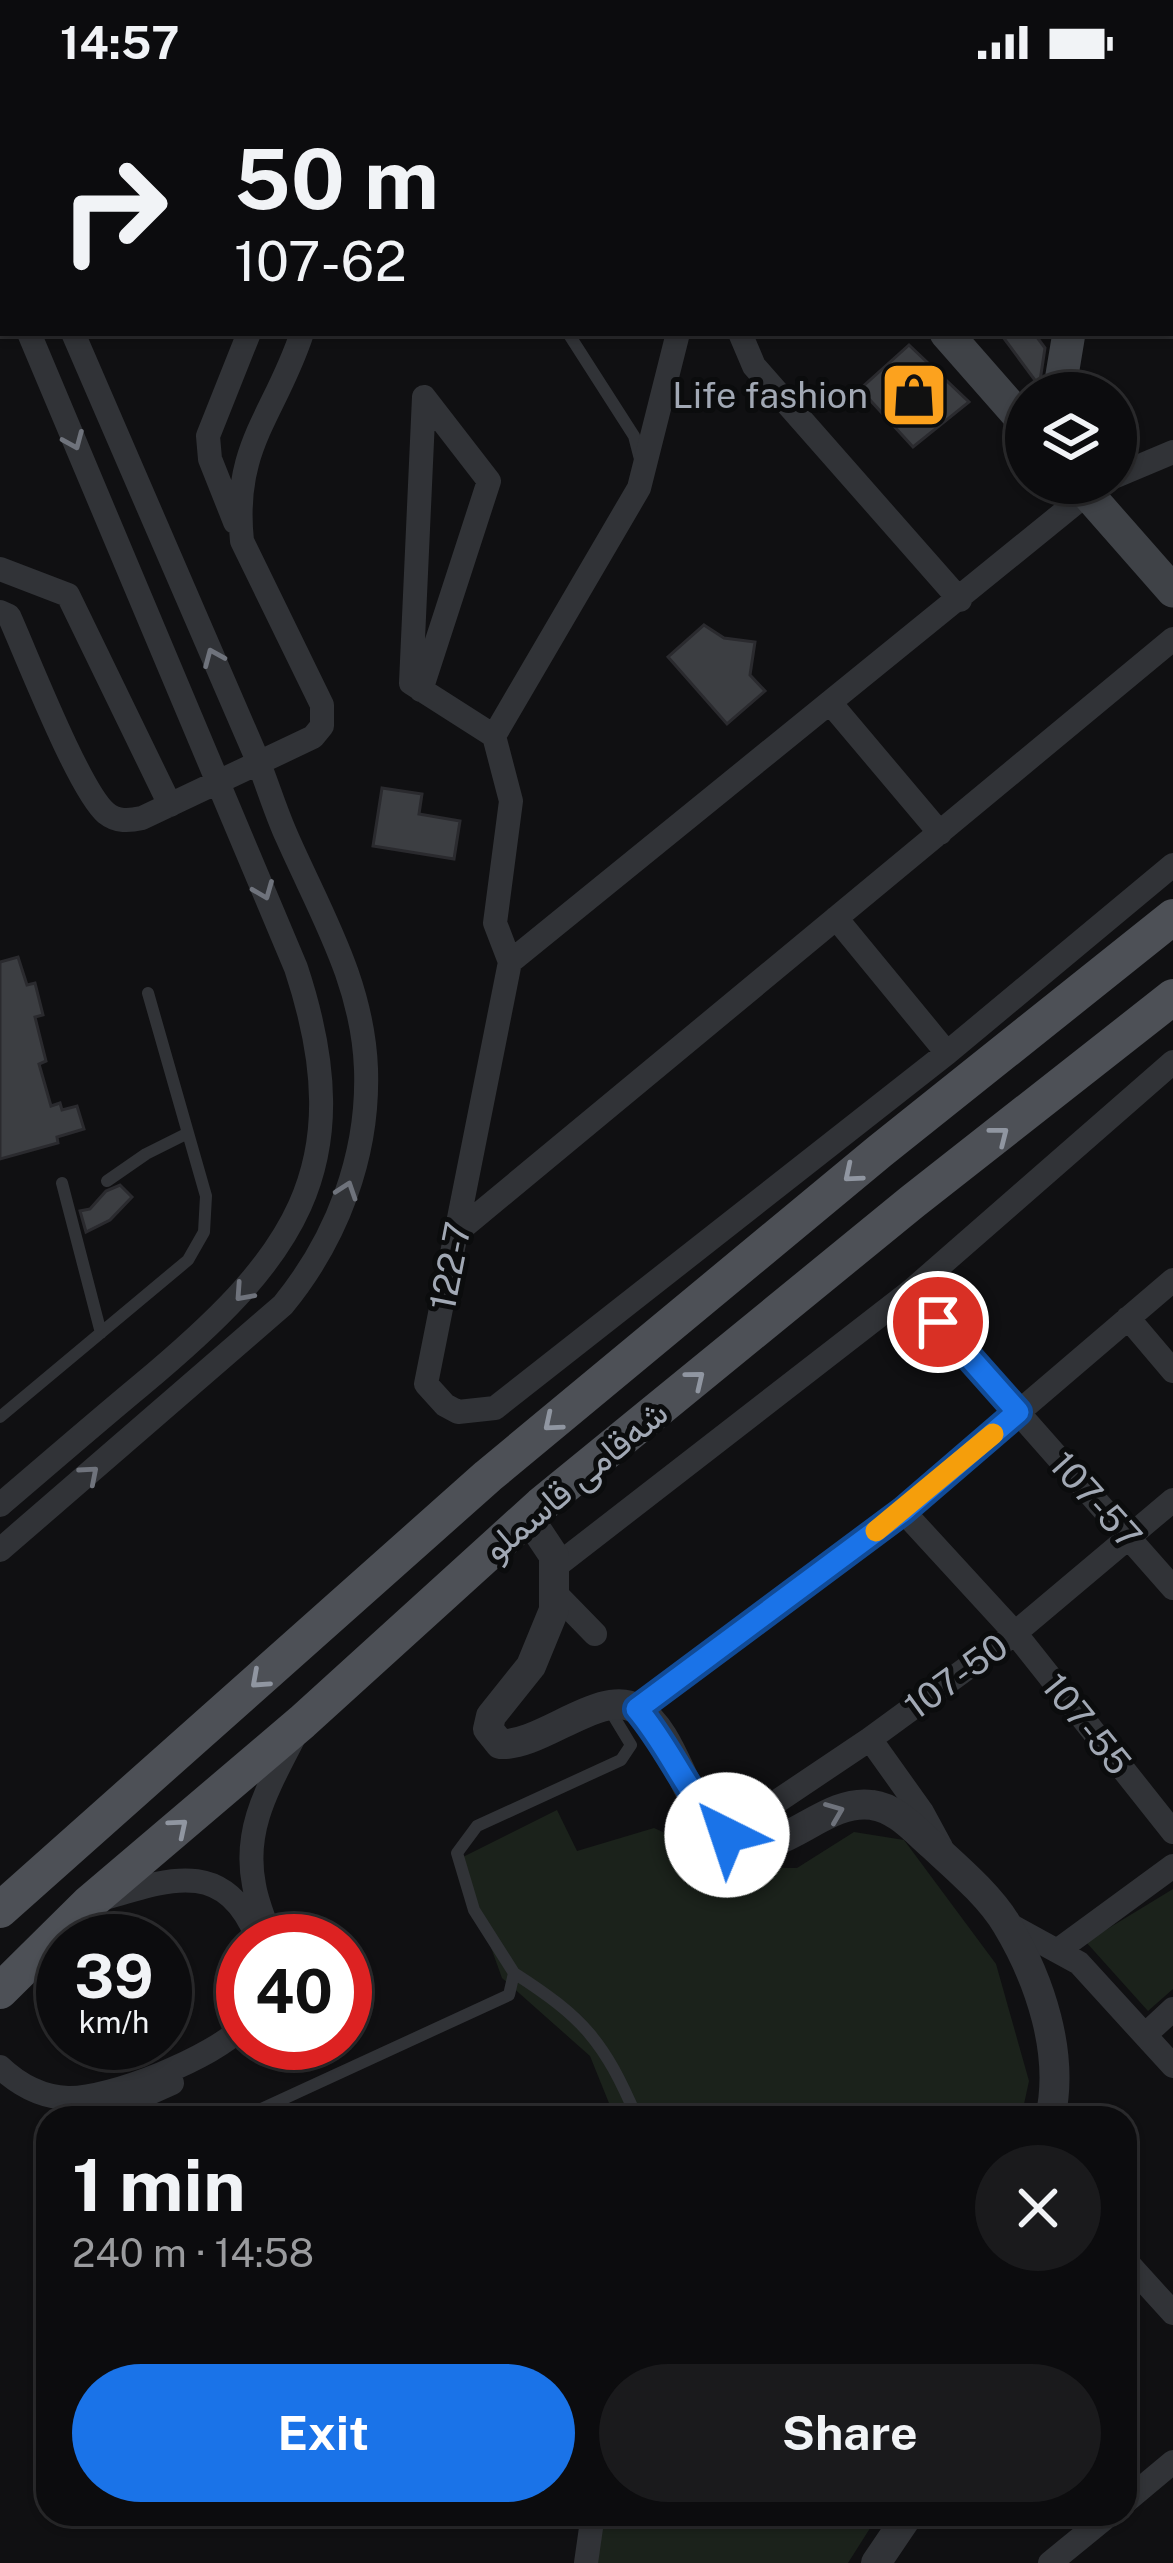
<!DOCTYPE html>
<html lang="en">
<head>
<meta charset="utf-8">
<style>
	:root { --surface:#0c0c0e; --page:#1a1a1c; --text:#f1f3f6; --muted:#9a9b9e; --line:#2c2c2e; --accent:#1a73e8 }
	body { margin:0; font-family:"Public Sans",Vazirmatn,sans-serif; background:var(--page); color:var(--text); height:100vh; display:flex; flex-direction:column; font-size:45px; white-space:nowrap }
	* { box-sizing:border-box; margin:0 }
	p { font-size:39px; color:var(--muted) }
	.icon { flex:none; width:66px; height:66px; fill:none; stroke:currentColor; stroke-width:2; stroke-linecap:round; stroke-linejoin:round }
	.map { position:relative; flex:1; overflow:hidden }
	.drawer { position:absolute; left:36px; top:2022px; width:1101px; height:420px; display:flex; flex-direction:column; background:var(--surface); border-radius:36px; box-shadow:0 3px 9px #0004,0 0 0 3px var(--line) }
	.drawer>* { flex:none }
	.guide { position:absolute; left:0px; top:0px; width:1173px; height:252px; box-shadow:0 3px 9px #0004,0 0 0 3px var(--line); background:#0c0c0e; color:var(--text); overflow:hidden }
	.tools { position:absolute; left:1005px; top:288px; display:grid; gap:24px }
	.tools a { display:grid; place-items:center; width:132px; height:132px; border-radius:50%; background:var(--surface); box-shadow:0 3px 9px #0004,0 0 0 3px var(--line); font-size:60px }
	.speed { position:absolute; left:36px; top:1830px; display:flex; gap:24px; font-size:60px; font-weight:700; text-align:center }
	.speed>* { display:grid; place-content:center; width:156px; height:156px; border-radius:50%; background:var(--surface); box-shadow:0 3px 9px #0004,0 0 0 3px var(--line); line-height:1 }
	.speed small { font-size:30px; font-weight:400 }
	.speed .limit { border:18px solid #d22; background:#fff; color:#111 }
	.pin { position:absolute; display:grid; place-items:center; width:102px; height:102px; color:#fff; margin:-51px; border:6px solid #fff; border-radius:50%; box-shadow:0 3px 12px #0007 }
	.me { position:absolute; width:132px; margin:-66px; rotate:319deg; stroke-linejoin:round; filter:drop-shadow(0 0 9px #0008) }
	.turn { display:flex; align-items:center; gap:42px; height:252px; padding:0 36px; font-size:54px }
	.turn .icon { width:156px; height:156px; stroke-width:2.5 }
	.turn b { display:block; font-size:84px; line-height:102px }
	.round { display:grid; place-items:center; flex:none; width:126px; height:126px; border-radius:63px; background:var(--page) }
	.summary { display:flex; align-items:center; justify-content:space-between; height:204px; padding:0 36px }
	h1 { font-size:72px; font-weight:700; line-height:90px }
	.action { display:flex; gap:24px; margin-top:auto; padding:24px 36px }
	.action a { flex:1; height:138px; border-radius:72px; background:var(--accent); color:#fff; font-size:48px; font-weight:700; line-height:138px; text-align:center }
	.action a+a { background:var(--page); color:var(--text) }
	.status { display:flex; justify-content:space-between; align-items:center; height:84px; padding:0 60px; background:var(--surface); direction:ltr }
	.status svg { height:33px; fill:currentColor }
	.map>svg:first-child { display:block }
	.green { fill:#1b221b }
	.building { fill:#3c3e42; stroke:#2a2a2e; stroke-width:3 }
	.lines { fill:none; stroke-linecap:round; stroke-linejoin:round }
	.service { stroke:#313337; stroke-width:12 }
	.minor { stroke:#313337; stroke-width:24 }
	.tertiary { stroke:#313337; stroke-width:30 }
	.secondary { stroke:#3f4247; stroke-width:33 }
	.primary { stroke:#4d5056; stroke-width:36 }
	.oneway { stroke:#6f737c }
	.oneway2 { stroke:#9096a1 }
	.route-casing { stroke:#114b97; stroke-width:30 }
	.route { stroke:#1a73e8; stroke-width:21 }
	.slow { stroke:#f59e0b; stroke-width:21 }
	.labels { text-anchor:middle; stroke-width:10; stroke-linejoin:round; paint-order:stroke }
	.poi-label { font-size:36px; fill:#a1a8b4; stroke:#0b0c0d; text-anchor:end }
	.street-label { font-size:36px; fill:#a1a8b4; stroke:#0b0c0d }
</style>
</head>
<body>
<div class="status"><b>14:57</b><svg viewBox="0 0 49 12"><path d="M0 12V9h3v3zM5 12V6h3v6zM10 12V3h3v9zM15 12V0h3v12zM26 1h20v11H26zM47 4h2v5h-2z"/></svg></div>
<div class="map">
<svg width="1173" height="2479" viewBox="0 0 1173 2479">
	<rect width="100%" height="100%" fill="#101012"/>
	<path class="green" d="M557,1726L577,1767L654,1744L742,1784H797L854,1748L904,1756L996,1880L1029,1997L1021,2034H615L590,1972L502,1894L459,1775Z
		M1173,1805V1905L1148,1927L1086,1858Z
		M604,2430H879L848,2479H595Z"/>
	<path class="building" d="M1000,249H1034L1045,264L1040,297L1037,299Z
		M909,261L969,318L913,363L860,305Z
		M704,541L724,554L755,558L750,591L765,607L727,640L668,573Z
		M382,704L422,710L419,730L460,737L454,775L373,762Z
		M18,873L27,901L35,899L43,931L35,933L46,977L39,980L51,1022L60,1019L62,1026L77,1022L84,1045L57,1053L58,1059L0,1075V878Z
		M120,1101L132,1113L110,1136L86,1148L80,1127L90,1125L106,1107Z"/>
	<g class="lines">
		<path class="service" d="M568,249L634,352L641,379
			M107,1097L146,1070L188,1049
			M62,1099L101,1249
			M0,1333L188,1176L204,1148L206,1112L148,909
			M514,1889C584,1934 604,1957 637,2034
			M242,2034L509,1911L514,1889L474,1826L457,1769L477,1742L621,1676L631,1661L608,1623"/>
		<path class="minor" d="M207,0L209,3
			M271,0L273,3
			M1171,0L1173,6
			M950,3V0
			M0,75H3
			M0,225L3,226
			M740,249L754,282L960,516
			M424,313L411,599L494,652L511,717L495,839L510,878
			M1116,392L1173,368
			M1100,399L510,878L426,1300L445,1321L458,1328L495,1324L947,969L1173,781
			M235,438L210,375L208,352L249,249
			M0,485L68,511L170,721
			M0,528L9,532C27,572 79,706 106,729C117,738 129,737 142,734L313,653L322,642V621L242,457C232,362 275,331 302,249
			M421,606L489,397L424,313
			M832,621L940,749
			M494,652L639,404L678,249
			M836,834L947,969
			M456,1149L1173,555
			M911,1207L1173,1504
			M1128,1234L1173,1287
			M0,1421C47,1381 93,1341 140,1302C291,1176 363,1087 296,884L29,249
			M903,1427L1015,1549L1173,1748
			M0,1466L283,1221C337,1155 369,1071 366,985C363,899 321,830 287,753C276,729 268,702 258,677C197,534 134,392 73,249
			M555,1483L911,1207L1173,978
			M556,1510L595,1550
			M637,1625L903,1427L1173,1196
			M870,1655L922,1728L941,1763
			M727,1751L870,1655L1015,1549L1173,1416
			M102,1815C169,1795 225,1773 258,1855
			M1006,1839L1079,1879L1173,1982
			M271,1857C266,1838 257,1820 254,1801C243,1745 268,1704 293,1655
			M1057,1867L1173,1782
			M1145,1951L1173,1925
			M0,1983C19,2001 41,2013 68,2014C110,2015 215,1973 243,1942
			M86,2028L125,2020L172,1999
			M1125,2176L1173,2229
			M1125,2418L1173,2378
			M586,2479L593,2430
			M1050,2479L1110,2430"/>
		<path class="tertiary" d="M528,1433L554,1472V1526L531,1582L491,1632L488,1645L500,1660C541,1663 602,1603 637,1625C685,1657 681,1740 743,1759C785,1771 825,1714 872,1721C896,1724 915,1746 932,1761C957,1784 990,1812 1007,1841C1040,1896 1065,1970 1050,2034
			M876,2479L909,2430"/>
		<path class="secondary" d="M730,0L732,3
			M764,0L766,3
			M1108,3L1109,0
			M946,249L1026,340
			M1059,309L1069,249
			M1078,399L1173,507"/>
		<path class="primary" d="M0,1826L488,1392L880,1067L1173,833
			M0,1907L88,1820L302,1638L541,1421L912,1118L1173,913"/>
	</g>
	<defs><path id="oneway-chevron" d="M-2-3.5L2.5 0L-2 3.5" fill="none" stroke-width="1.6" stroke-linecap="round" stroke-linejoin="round" transform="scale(3)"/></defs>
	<g class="oneway">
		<use href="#oneway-chevron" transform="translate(74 357) rotate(67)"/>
		<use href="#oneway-chevron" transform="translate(213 573) rotate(-113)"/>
		<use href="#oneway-chevron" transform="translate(264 807) rotate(68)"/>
		<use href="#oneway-chevron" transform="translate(347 1106) rotate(-71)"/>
		<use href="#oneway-chevron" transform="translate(243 1209) rotate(132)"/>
		<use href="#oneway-chevron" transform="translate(90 1390) rotate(-41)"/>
		<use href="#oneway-chevron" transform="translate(835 1728) rotate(-22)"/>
	</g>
	<g class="oneway2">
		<use href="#oneway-chevron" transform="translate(1000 1051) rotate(-38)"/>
		<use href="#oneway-chevron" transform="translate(852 1090) rotate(140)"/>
		<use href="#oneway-chevron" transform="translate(696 1295) rotate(-39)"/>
		<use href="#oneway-chevron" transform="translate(552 1339) rotate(140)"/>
		<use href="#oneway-chevron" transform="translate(259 1596) rotate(138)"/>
		<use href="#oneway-chevron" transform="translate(179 1743) rotate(-40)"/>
	</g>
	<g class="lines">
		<g class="route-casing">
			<path id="route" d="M727,1751C688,1714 672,1666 637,1625L903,1427L1018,1328L938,1238"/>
		</g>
		<use href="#route" class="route"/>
		<path class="slow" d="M876,1447L993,1350"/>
	</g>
	<defs>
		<g id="shop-square" transform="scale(3.45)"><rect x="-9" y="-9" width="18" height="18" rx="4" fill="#fca21e" stroke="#0b0c0d"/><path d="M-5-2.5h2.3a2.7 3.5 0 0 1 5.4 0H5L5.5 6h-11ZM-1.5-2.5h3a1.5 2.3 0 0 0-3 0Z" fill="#111"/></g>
	</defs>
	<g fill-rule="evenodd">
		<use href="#shop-square" x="914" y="311"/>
	</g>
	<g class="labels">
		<g class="poi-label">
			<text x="868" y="324">Life fashion</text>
		</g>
		<g class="street-label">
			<text transform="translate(450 1182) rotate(-79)" y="13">122-7</text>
			<text transform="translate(575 1396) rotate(-40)" y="13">شەقامی قاسملو</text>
			<text transform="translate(1096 1416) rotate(48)" y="13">107-57</text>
			<text transform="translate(956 1592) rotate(-36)" y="13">107-50</text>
			<text transform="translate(1087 1640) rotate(51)" y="13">107-55</text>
		</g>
	</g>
</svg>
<div class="tools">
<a><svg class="icon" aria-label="layers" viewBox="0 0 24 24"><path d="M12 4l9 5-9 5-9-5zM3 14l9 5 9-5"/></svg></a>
</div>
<div class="speed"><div>39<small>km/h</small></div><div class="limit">40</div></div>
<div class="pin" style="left:938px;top:1238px;background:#d93025"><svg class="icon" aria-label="arrive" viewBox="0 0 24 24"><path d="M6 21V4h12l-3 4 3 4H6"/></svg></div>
<svg class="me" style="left:727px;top:1751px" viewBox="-20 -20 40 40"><circle r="19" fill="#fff"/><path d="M0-13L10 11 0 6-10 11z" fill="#1a73e8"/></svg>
<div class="guide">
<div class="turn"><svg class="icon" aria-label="right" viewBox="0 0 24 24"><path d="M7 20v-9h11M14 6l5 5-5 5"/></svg><div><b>50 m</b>107-62</div></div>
</div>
<section class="drawer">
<div class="summary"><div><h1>1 min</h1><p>240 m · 14:58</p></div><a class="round"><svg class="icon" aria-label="close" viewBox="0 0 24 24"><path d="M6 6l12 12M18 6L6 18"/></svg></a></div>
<div class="action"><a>Exit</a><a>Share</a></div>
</section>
</div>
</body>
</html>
